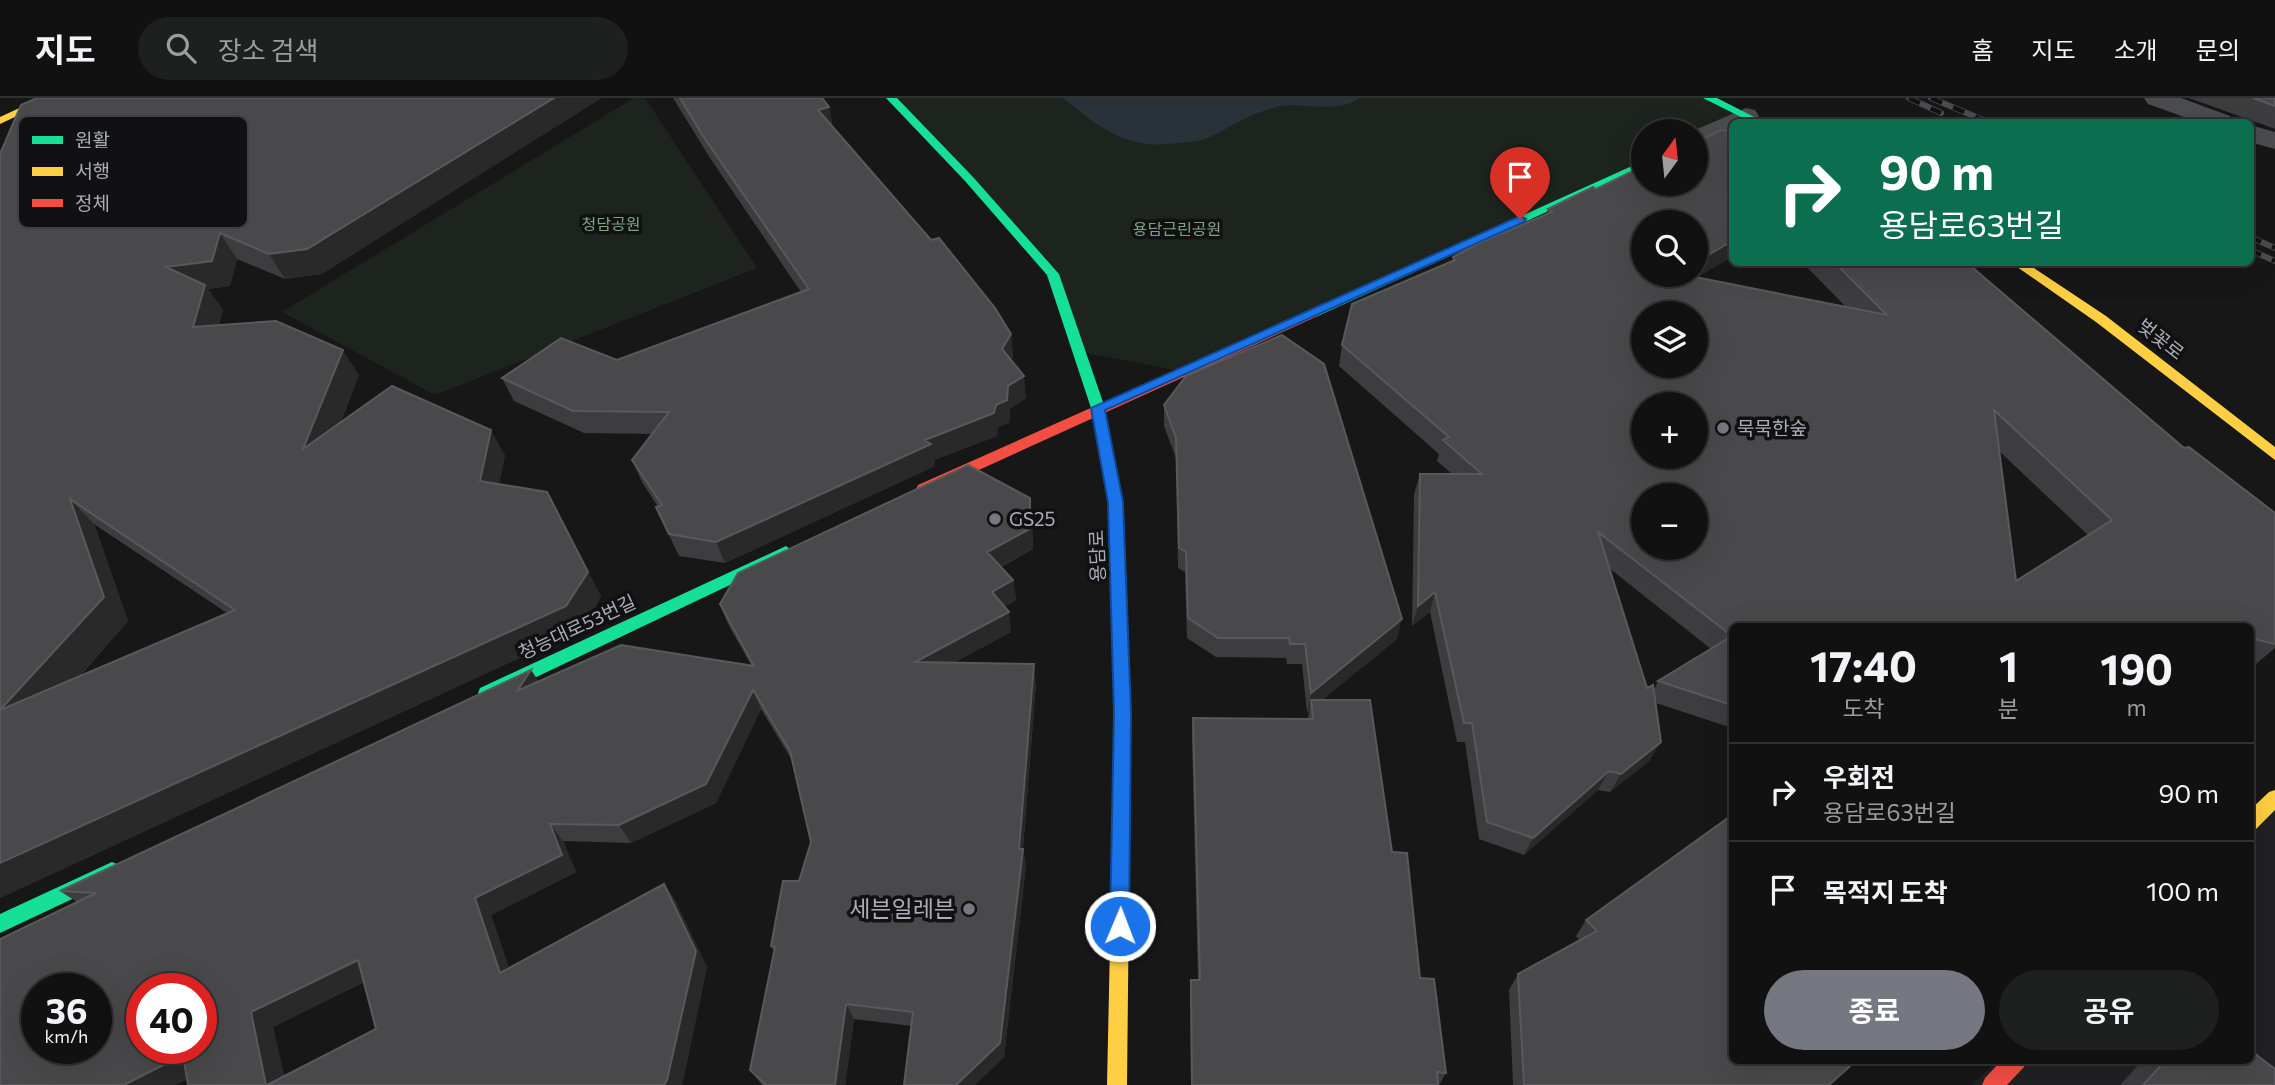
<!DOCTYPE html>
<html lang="ko">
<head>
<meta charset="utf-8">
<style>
	:root { --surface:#111; --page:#1e1f1f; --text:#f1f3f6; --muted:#9c9d9f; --line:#303131; --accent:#757880 }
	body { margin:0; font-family:Commissioner,"Noto Sans KR",sans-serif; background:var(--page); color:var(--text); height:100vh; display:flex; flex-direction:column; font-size:26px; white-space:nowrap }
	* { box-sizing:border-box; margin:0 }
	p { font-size:23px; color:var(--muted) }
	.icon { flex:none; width:38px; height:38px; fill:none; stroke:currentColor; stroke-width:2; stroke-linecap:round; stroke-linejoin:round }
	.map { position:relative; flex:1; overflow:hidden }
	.drawer { position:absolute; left:1729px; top:525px; width:525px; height:441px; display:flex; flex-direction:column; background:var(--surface); border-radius:10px; box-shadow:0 7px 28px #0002,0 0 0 2px var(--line) }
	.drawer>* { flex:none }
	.hud { position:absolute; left:1729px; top:21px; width:525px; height:147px; border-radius:10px; box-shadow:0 7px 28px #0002,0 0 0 2px var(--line); background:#0b6e4f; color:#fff; overflow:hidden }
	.needle { width:46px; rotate:15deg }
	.fabs { position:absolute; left:1631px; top:21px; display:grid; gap:14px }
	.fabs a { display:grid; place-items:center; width:77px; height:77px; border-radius:50%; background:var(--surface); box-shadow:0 7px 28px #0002,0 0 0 2px var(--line); font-size:35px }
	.speed { position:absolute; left:21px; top:875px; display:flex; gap:14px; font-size:35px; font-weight:700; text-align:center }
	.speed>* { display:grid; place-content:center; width:91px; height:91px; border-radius:50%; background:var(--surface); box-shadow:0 7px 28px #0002,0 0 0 2px var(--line); line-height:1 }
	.speed small { font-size:18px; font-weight:400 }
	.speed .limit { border:10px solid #d22; background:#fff; color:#111 }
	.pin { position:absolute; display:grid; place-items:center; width:60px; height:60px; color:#fff; margin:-72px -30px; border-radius:50% 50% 50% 0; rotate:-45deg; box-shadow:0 0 7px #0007 }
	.pin .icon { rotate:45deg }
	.me { position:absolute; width:77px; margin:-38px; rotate:1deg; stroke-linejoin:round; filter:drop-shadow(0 0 5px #0008) }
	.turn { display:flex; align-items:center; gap:24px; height:147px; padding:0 35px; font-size:32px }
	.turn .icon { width:91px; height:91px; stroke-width:2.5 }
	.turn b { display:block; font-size:49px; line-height:60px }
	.eta { display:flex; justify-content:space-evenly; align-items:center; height:119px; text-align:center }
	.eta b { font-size:42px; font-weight:700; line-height:49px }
	.primary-button { display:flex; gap:14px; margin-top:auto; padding:14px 35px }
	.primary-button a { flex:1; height:80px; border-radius:42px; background:var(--accent); color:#fff; font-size:28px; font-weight:700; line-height:80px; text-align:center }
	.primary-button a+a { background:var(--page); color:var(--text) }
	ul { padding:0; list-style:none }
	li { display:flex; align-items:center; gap:21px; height:98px; padding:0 35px; border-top:2px solid var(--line) }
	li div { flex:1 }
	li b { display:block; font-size:26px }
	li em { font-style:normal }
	header { display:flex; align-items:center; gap:42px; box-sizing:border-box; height:98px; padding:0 35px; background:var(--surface); border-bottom:2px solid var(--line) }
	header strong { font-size:33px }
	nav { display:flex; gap:38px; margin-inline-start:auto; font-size:24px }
	.search { width:490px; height:63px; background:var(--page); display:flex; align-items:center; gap:18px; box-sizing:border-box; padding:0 24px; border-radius:38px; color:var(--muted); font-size:26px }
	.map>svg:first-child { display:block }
	.built { fill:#212123 }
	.green { fill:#1d241e }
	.water { fill:#2a3239 }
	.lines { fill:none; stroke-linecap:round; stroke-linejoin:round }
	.street { fill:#4b4c50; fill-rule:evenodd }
	.fast { fill:#16e098; fill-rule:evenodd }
	.slow { fill:#ffcf43; fill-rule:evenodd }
	.jam { fill:#f24e42; fill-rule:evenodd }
	.rail-casing { stroke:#4b4c4f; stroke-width:6 }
	.rail { stroke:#111113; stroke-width:4.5; stroke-dasharray:12; stroke-linecap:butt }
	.wall { fill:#3d3d3f; fill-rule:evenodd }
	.shaded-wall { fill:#29292a }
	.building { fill:#49494c; stroke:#58595d; stroke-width:2; fill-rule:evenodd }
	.route { fill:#1a73e8; stroke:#114b97; stroke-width:2 }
	.poi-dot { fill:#757880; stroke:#111113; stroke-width:2.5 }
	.labels { text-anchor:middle; stroke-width:7; stroke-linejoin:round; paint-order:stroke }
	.far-park-label { font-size:16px; fill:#7fa381; stroke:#111113 }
	.street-label { font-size:19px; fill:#a8adb8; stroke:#111113 }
	.poi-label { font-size:19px; fill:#a8adb8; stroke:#111113; text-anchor:start }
	.near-poi-label { font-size:23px; fill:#a8adb8; stroke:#111113; text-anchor:end }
	.key { fill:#111113; stroke:#3e4045; stroke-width:2 }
	.key-label { font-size:19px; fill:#a8adb8 }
</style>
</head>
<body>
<header>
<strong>지도</strong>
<div class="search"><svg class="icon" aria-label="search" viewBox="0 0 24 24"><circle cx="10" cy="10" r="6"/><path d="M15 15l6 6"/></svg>장소 검색</div>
<nav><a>홈</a><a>지도</a><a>소개</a><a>문의</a></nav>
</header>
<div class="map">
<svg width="2275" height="987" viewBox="0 0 2275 987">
	<rect width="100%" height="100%" fill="#171717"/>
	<path class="built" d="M2275,692V987H1972L1997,963L2250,962L2251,716Z"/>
	<path class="green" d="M634,0H645L757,170L435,297L282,214Z
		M891,0H1708L1746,18L1696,41V33H1643V64L1181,273L1080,254L1056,186Z"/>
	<path class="water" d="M1063,0H1359C1339,16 1303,4 1280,8C1256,13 1232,28 1210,39C1201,43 1190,44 1179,45C1126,52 1103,32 1063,0Z"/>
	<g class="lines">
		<path class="street" d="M2144,0H2181L2230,18L2234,24H2198L2148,6Z
			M1746,10L1755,12L1759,18L1755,24H1732V35L1696,50V33H1693Z
			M2250,27L2275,34V51L2250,44Z"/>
		<path class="fast" d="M886,0H897L973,79L1059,176L1105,310L1123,404L1127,497L1125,501H1113L1111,497L1109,404L1091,310L1047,177L965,83Z
			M1703,0H1717L1764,24H1751Z
			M1643,63V70L1318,218L1313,219L1307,215Z
			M786,448L794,454L791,458L492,600L486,602L480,600L478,595L480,590Z
			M112,764L119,767L121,773L119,779L0,835V816Z"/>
		<path class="slow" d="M41,0H55L0,26V19Z
			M2010,164H2025L2106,218L2275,349V362L2096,224Z
			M1119,491L1125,493L1127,497L1131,615L1127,987H1107L1115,615L1111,497L1113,493Z
			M2275,692V712L2256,731L2250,733V712L2269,694Z"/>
		<path class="jam" d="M1313,211L1319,215L1318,218L928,395L923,396L916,391L918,387Z
			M2002,962H2027L2024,969L2007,987H1982L1985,980Z"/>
		<g class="rail-casing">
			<path id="rail" d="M1909,0L1941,15
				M1931,0L1988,24
				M2250,139L2275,150
				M2250,152L2275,163"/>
		</g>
		<use href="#rail" class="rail"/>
	</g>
	<path class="wall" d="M673,0H822L829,9L833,30L1011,236L1013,259L1011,262L1026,300L1010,311L1009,325L998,329L997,338L934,362L935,368L725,465L679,458L656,409H658L642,384L632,362L652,336L584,335L514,303L502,280L617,262L801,194L710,60Z
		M2189,0H2275V31Z
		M21,7L322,176L285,181L237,161L230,188L208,191L223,212L219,227L359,277L341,324L505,357L499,386L547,394L601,499L580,532L0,800V56ZM94,426L227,515L80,578L128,523Z
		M1732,33V159L1697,179L1846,209L1802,164H1966L2184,350L2275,415V550L2256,566L2250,565V528H1732V630L1656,605L1650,662L1610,694L1598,692L1524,757L1479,741L1465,644H1457L1430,514L1412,528L1414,396L1420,376H1452L1437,363L1439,356L1339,268L1342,247L1452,163L1453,159L1546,116L1548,111ZM1999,353L2088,437L2016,483ZM1609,470L1711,551L1658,583L1654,592L1647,590Z
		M1164,307L1397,541L1322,602L1392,754L1420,880L1446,975L1439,987H1191L1190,897L1191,882H1198L1192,639L1193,620H1308L1309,613L1307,615L1302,566H1287L1286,560L1216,559L1187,540L1185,474L1178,470L1176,360L1164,328Z
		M1030,400L1032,421L1033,451L1001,469L1013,482L1016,502L1004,509L1011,534L955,564L1036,586L1023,751L1026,768L1004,959L975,987H904L912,928L854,921L845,987H762L750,972L774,854L771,848L799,783L811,744L792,662L761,611L716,705L631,745L563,743L576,774L491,817L509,870L675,802L707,869L682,987H188L187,981L77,804L60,793L539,584L751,567L728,526L720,506ZM364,884L376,931L284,978L273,929Z
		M1586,822L1829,987H1513L1509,892L1518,876L1579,842L1576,838Z
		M2143,962H2250L2275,987H2120Z"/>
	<path class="shaded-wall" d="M554,0H602L322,176L285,181L269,156Z
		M829,9L833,31L818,12Z
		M220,135L237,161L230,188L208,191L223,212L212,254L193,229L166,169Z
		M1732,143V159L1669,196L1676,177H1696V164Z
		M1011,236L1013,259L1004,274L1002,251Z
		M343,252L359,277L321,376L303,351Z
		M1024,278L1026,300L1010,311L1009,325L998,329L997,338L934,362L935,368L725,465L716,444L925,342L996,307L1008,288Z
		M491,332L505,357L495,408L480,383Z
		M547,394L601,499L580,532L0,800V765Z
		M1030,400L1032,421L1033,451L990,474L987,454Z
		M70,401L94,426L128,523L29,635L0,613Z
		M1013,482L1016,502L995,514L992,494Z
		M1435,494L1430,514L1412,528L1418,508Z
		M1009,514L1011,534L919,583L915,564Z
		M1402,521L1397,541L1312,610L1311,602L1309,613L1307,615L1311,595Z
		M1034,566L1036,586L1022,760L1023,751L1026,768L1004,959L975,987H956L1019,751Z
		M531,572L544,591L517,593Z
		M753,592L761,611L716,705L631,745L619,727Z
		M1661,644L1650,662L1610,694L1621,676Z
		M1609,673L1598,692L1524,757L1533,740Z
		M550,726L563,743L576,774L491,817L516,891L500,875L475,800Z
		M664,786L675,802L707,869L682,987H664Z
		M358,862L377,877L273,929L286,987H266L251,914Z
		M846,906L854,921L845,987H835Z
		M183,957L208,971L176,987H124Z"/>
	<path class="building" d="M37,0H554L307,151L269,156L220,135L212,163L166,169L205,187L193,229L276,223L343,252L303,351L392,288L491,332L480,383L547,394L588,474L566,508L0,765V612L235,512L70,401L104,499L0,612V56L21,7Z
		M680,0H822L829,9L818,12L931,142L939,140L995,210L1011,236L1002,251L1024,278L1008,288L1007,302L996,307L994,315L925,342L931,346L716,444L669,436L656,409L662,407L632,362L669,314L573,313L502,280L561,240L617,262L809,191L703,38Z
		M2253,0H2275V8Z
		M1721,32L1732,33V143L1696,164V124H1643V177H1685L1887,217L1834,164H1966L2184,350L2189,349L2275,415V546L2250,540V528H1732V607L1658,583L1732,538L1598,434L1647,590L1653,587L1661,644L1621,676L1609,673L1533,740L1487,724L1472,625H1464L1435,494L1418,508L1420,376H1482L1443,342L1449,339L1342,247L1352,206L1455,162L1453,159L1479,145L1552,114L1548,111L1593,89L1596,91L1643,68V86H1696V44ZM1643,215H1696V268H1643ZM1643,306H1696V359H1643ZM1994,312L2112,422L2016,483ZM1643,397H1696V450H1643Z
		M1282,237L1324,266L1402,521L1311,595L1305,546H1290L1289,540H1218L1188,520L1186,454L1179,450L1176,340L1164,307L1186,278Z
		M968,367L1030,400V431L987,454L1013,482L992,494L1009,514L915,564L1034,566L1019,751H1023L1000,945L956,987H904L913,914L846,906L835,987H766L750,972L775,849L771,848L783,783H799L811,744L790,653L753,592L706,686L619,727L550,726L562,757L475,800L500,875L664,786L696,853L667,982L664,987H267L376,931L358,862L251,914L266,987H188L183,957L124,987H0V841L96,795L60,793L531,572L517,593L621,547L754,568L720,506L738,475ZM37,891H96V950H37ZM142,891H201V950H142Z
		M1311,602H1370L1392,754L1407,755L1420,880L1434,881L1446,975L1437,974L1438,987H1192L1191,882H1200L1193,620L1313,621Z
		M1732,717V962H1857L1829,987H1524L1518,876L1597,833L1586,822Z
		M2250,952L2275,971V987H2143L2166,962H2250Z"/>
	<path class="route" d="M1520,118L1526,121L1524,124L1105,312L1123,404L1131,615L1129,828L1127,834L1120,837L1113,834L1110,828L1114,615L1108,404L1091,310Z"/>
	<g class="poi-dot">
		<circle cx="1723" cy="330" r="7"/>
		<circle cx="995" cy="421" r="7"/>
		<circle cx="969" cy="811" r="7"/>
	</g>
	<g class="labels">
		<g class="far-park-label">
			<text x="611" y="132">청담공원</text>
			<text x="1177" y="137">용담근린공원</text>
		</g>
		<g class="street-label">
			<text transform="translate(2161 241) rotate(38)" y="7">벚꽃로</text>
			<text transform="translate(1097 458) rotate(-92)" y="7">용담로</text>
			<text transform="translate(577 529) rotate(-25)" y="7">청능대로53번길</text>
		</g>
		<g class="poi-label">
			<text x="1737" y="337">묵묵한숲</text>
			<text x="1009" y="428">GS25</text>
		</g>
		<g class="near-poi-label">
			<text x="955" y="819">세븐일레븐</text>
		</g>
	</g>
	<rect x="18" y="18" width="230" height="112" rx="10" class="key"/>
	<rect x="32" y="38" width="31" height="8" fill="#16e098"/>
	<rect x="32" y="69" width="31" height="9" fill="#ffcf43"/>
	<rect x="32" y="101" width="31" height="8" fill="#f24e42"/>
	<g class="key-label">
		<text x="75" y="49">원활</text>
		<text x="75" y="80">서행</text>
		<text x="75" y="112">정체</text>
	</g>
</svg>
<div class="fabs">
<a><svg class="needle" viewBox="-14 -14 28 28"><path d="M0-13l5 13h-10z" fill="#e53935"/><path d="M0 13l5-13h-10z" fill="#9c9d9f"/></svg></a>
<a><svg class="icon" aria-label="search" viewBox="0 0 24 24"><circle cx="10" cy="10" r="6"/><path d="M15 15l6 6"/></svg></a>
<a><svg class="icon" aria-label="layers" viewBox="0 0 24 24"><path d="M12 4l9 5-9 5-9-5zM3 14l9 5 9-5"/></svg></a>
<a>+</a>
<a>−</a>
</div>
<div class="speed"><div>36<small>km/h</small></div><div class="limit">40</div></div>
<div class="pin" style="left:1520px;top:121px;background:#d93025"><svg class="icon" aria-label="arrive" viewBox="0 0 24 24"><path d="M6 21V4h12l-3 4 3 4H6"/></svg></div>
<svg class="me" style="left:1120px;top:828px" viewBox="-20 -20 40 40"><circle r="17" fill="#1a73e8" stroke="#fff" stroke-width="3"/><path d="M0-11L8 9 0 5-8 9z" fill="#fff"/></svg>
<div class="hud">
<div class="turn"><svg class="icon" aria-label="right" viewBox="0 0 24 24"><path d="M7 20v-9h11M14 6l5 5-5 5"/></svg><div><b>90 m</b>용담로63번길</div></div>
</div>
<section class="drawer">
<div class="eta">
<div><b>17:40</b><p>도착</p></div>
<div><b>1</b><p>분</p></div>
<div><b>190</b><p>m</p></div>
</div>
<ul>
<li><svg class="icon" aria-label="right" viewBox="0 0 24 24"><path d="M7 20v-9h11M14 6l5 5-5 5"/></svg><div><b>우회전</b><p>용담로63번길</p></div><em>90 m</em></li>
<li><svg class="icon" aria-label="arrive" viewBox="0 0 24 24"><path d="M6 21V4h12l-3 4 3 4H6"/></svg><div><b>목적지 도착</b></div><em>100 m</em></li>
</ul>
<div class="primary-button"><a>종료</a><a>공유</a></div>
</section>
</div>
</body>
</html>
